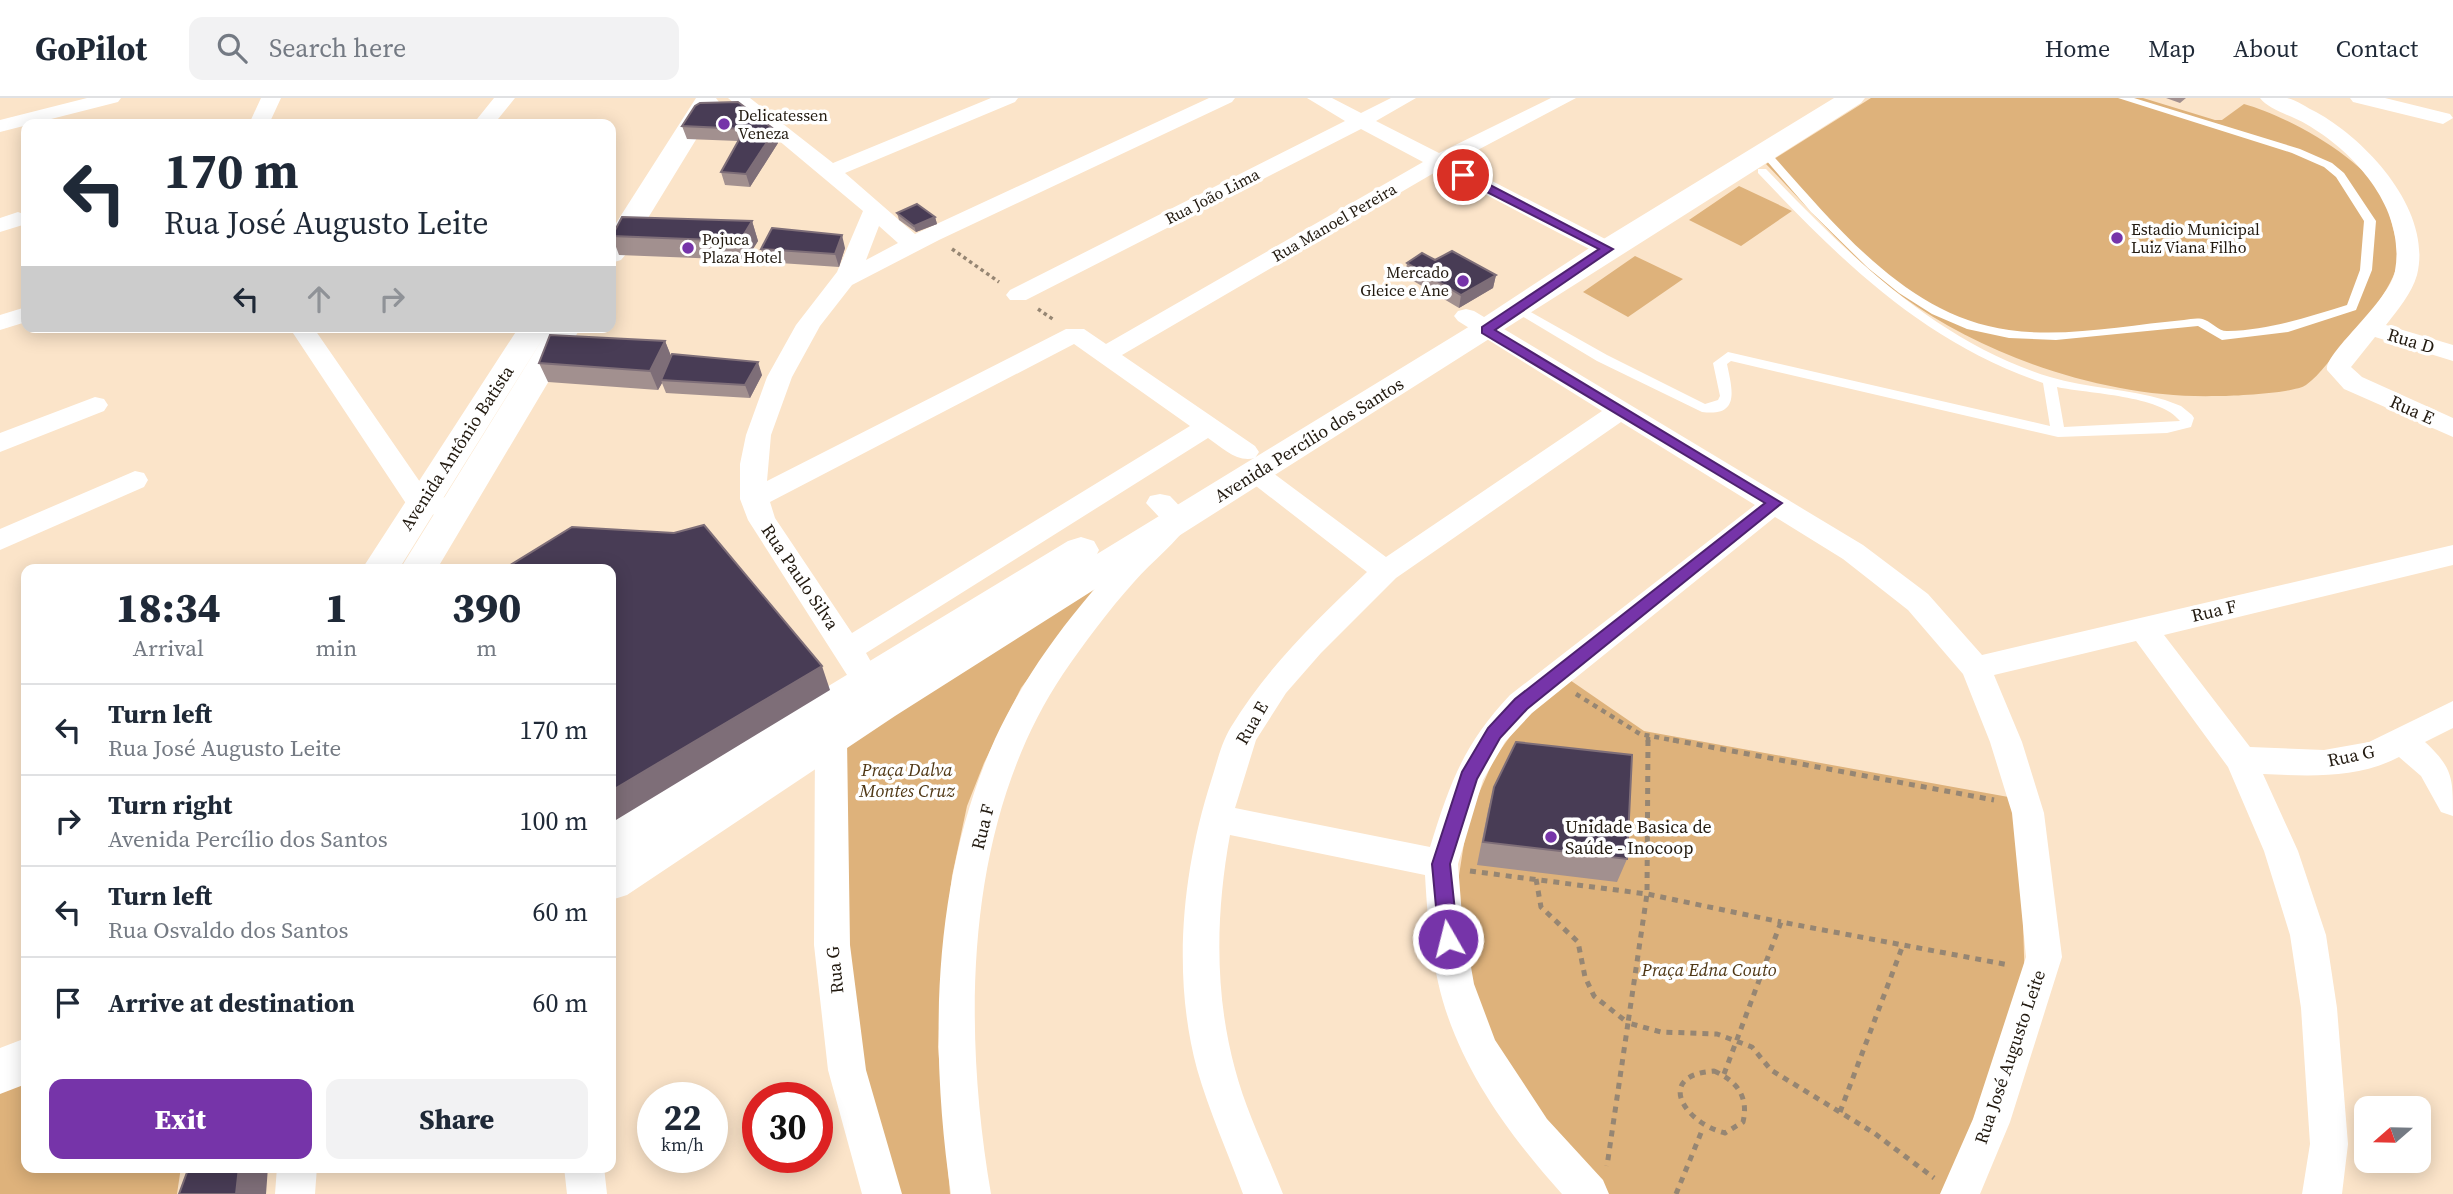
<!DOCTYPE html>
<html lang="en">
<head>
<meta charset="utf-8">
<style>
	:root { --surface:#fff; --page:#f2f2f3; --text:#1f2937; --muted:#747a83; --line:#e0e1e3; --accent:#7634a9 }
	body { margin:0; font-family:"Source Serif 4",serif; background:var(--page); color:var(--text); height:100vh; display:flex; flex-direction:column; font-size:26px; white-space:nowrap }
	* { box-sizing:border-box; margin:0 }
	p { font-size:23px; color:var(--muted) }
	.icon { flex:none; width:38px; height:38px; fill:none; stroke:currentColor; stroke-width:2; stroke-linecap:round; stroke-linejoin:round }
	.map { position:relative; flex:1; overflow:hidden }
	.side { position:absolute; left:21px; top:466px; width:595px; height:609px; display:flex; flex-direction:column; background:var(--surface); border-radius:14px; box-shadow:0 4px 18px #0003 }
	.side>* { flex:none }
	.hud { position:absolute; left:21px; top:21px; width:595px; height:214px; border-radius:14px; box-shadow:0 4px 18px #0003; background:#fff; color:var(--text); overflow:hidden }
	.needle { width:46px; rotate:250deg }
	.controls { position:absolute; left:2354px; top:998px; display:grid; gap:14px }
	.controls a { display:grid; place-items:center; width:77px; height:77px; border-radius:14px; background:var(--surface); box-shadow:0 4px 18px #0003; font-size:35px }
	.speed { position:absolute; left:637px; top:984px; display:flex; gap:14px; font-size:35px; font-weight:700; text-align:center }
	.speed>* { display:grid; place-content:center; width:91px; height:91px; border-radius:50%; background:var(--surface); box-shadow:0 4px 18px #0003; line-height:1 }
	.speed small { font-size:18px; font-weight:400 }
	.speed .limit { border:10px solid #d22; background:#fff; color:#111 }
	.pin { position:absolute; display:grid; place-items:center; width:60px; height:60px; color:#fff; margin:-30px; border:4px solid #fff; border-radius:50%; box-shadow:0 2px 7px #0007 }
	.me { position:absolute; width:77px; margin:-38px; rotate:352deg; stroke-linejoin:round; filter:drop-shadow(0 0 5px #0008) }
	.turn { display:flex; align-items:center; gap:24px; height:147px; padding:0 28px; font-size:32px }
	.turn .icon { width:91px; height:91px; stroke-width:2.5 }
	.turn b { display:block; font-size:49px; line-height:60px }
	.lanes { display:flex; align-items:center; height:66px; padding:0 28px; background:#0003; justify-content:center; gap:35px; direction:ltr }
	.lanes .off { opacity:.35 }
	.eta { display:flex; justify-content:space-evenly; align-items:center; height:119px; text-align:center }
	.eta b { font-size:42px; font-weight:800; line-height:49px }
	.cta { display:flex; gap:14px; margin-top:auto; padding:14px 28px }
	.cta a { flex:1; height:80px; border-radius:14px; background:var(--accent); color:#fff; font-size:28px; font-weight:800; line-height:80px; text-align:center }
	.cta a+a { background:var(--page); color:var(--text) }
	ul { padding:0; list-style:none }
	li { display:flex; align-items:center; gap:21px; height:91px; padding:0 28px; border-top:2px solid var(--line) }
	li div { flex:1 }
	li b { display:block; font-size:26px }
	li em { font-style:normal }
	header { display:flex; align-items:center; gap:42px; box-sizing:border-box; height:98px; padding:0 35px; background:var(--surface); border-bottom:2px solid var(--line) }
	header strong { font-size:33px }
	nav { display:flex; gap:38px; margin-inline-start:auto; font-size:24px }
	.search { width:490px; height:63px; background:var(--page); display:flex; align-items:center; gap:18px; box-sizing:border-box; padding:0 24px; border-radius:14px; color:var(--muted); font-size:26px }
	.map>svg:first-child { display:block }
	.green { fill:#deb27b }
	.lines { fill:none; stroke-linecap:round; stroke-linejoin:round }
	.path-far2 { stroke:#968673; stroke-width:3.5; stroke-dasharray:3.5 3.5; stroke-linecap:butt }
	.path-far1 { stroke:#968673; stroke-width:4.5; stroke-dasharray:5 5; stroke-linecap:butt }
	.path { stroke:#968673; stroke-width:5; stroke-dasharray:6 6; stroke-linecap:butt }
	.lane { fill:#fff; fill-rule:evenodd }
	.street { fill:#fff; fill-rule:evenodd }
	.secondary { fill:#fff; fill-rule:evenodd }
	.wall { fill:#a2908f }
	.shaded-wall { fill:#7e6e78 }
	.building { fill:#483c55; stroke:#7e6e78; stroke-width:2 }
	.route { fill:#7634a9; stroke:#4d226e; stroke-width:2 }
	.poi-dot { fill:#7634a9; stroke:#fff; stroke-width:2.5 }
	.labels { text-anchor:middle; stroke-width:7; stroke-linejoin:round; paint-order:stroke }
	.far-poi-label { font-size:16px; fill:#221a10; stroke:#fff; text-anchor:start }
	.far-street-label { font-size:16px; fill:#221a10; stroke:#fff }
	.street-label { font-size:18px; fill:#221a10; stroke:#fff }
	.park-label { font-size:18px; font-style:italic; fill:#503816; stroke:#fff }
	.poi-label { font-size:18px; fill:#221a10; stroke:#fff; text-anchor:start }
</style>
</head>
<body>
<header>
<strong>GoPilot</strong>
<div class="search"><svg class="icon" aria-label="search" viewBox="0 0 24 24"><circle cx="10" cy="10" r="6"/><path d="M15 15l6 6"/></svg>Search here</div>
<nav><a>Home</a><a>Map</a><a>About</a><a>Contact</a></nav>
</header>
<div class="map">
<svg width="2453" height="1096" viewBox="0 0 2453 1096">
	<rect width="100%" height="100%" fill="#fbe4c9"/>
	<path class="green" d="M1871,0H2143L2215,22H2222L2244,6C2287,18 2367,61 2385,103C2390,113 2391,124 2394,134C2395,140 2399,148 2399,155C2398,185 2365,223 2345,244C2333,257 2320,277 2306,287C2295,295 2233,298 2217,298C2111,301 1989,261 1903,199C1852,162 1810,111 1766,66Z
		M1739,88L1792,113L1741,148L1689,122Z
		M1635,158L1683,181L1628,219L1583,194Z
		M1104,479L1021,590L984,665L967,708L952,778L943,857L938,949L950,1096H901L866,1001L848,840L845,653L848,643Z
		M1567,580L1644,633L2014,700L2022,790L2025,890L1944,1096H1605L1497,961L1462,878L1457,790L1468,720L1494,661L1516,630Z
		M26,981V1069H181L177,1096H0V991Z"/>
	<g class="lines">
		<path class="path-far2" d="M952,151L999,184
			M1038,211L1054,222"/>
		<path class="path-far1" d="M1576,596L1640,636L1682,644
			M1648,644V638"/>
		<path class="path" d="M1648,642L1647,796L1628,925L1661,934L1717,936L1752,949L1771,972L1874,1035L1934,1080
			M1673,642L1994,702
			M1470,773L1647,796L1781,824
			M1536,781L1541,809L1578,844L1585,879L1594,898L1628,925L1607,1068
			M1714,973C1737,983 1749,999 1743,1024L1725,1035C1684,1025 1654,977 1714,973Z
			M1724,976L1781,824L2009,867
			M1840,1014L1903,847
			M1676,1096L1703,1030"/>
		<path class="lane" d="M2118,0H2134L2300,51L2332,65L2344,75L2376,123L2372,172L2356,212L2288,234L2222,242L2198,228L2056,242L2009,240L1967,231L1932,216L1899,195L1868,170L1811,114L1759,54L1768,52C1834,125 1905,218 2009,232C2067,240 2127,227 2184,222C2191,221 2199,219 2205,222C2213,225 2219,234 2228,233C2269,232 2308,219 2347,207L2360,172L2364,123L2336,79L2324,69L2292,55Z
			M1758,71H1766C1848,156 1934,243 2050,279C2087,290 2128,291 2165,302L2181,308L2192,317L2194,320L2191,329L2167,335L2058,339L1731,263L1727,266C1732,291 1741,319 1702,314L1597,263L1510,211L1516,207L1520,208L1607,257L1705,306L1718,302L1720,298L1713,265L1728,254L2050,328L2043,285C1924,244 1843,165 1758,75ZM2057,289C2089,296 2160,297 2180,323L2064,329Z"/>
		<path class="street" d="M87,0H121L118,4L0,34V22Z
			M261,0H281L269,26H249Z
			M494,0H515L494,26H473Z
			M728,0H750L833,65L991,0H1018L1015,4L845,75L915,136L1209,0H1235L1232,4L939,142L852,187L820,228L792,279L771,337L767,383L1066,231H1084L1106,246L1423,64L1361,31L1026,202H1010L1006,197L1010,192L1345,23L1307,0H1332L1361,15L1391,0H1416L1376,23L1439,55L1551,0H1576L1455,64L1615,146L1618,151L1615,156H1599L1439,72L1122,257L1255,348L1259,354L1255,360C1237,365 1223,350 1208,340L866,555L882,583L878,591L867,595L856,591L748,422L740,401V366L746,337L767,279L796,227L837,174L863,113ZM879,128L898,145L866,162ZM1074,246L1190,328L852,535L775,420L770,404Z
			M2260,0C2268,0 2279,0 2287,0C2297,2 2307,10 2316,14C2367,42 2433,113 2417,177C2412,195 2397,213 2386,227L2453,247V263L2375,239L2351,269L2362,279L2453,320V339L2344,291L2327,272C2324,255 2389,204 2395,173C2406,111 2356,55 2306,26C2293,18 2269,12 2260,0Z
			M2350,0H2385L2450,16L2453,20L2443,26L2353,4Z
			M18,114L26,117V126L0,134V120Z
			M26,209V224L0,232V217Z
			M1466,211L1474,213L1863,447L1928,496L1982,557L2453,447V467L2164,537L2250,649L2324,652L2369,644L2453,603V630L2425,644C2453,670 2453,680 2453,718L2441,714L2421,678L2399,659C2357,681 2309,678 2263,676L2298,753L2326,837L2337,910L2348,1046L2342,1096H2302L2310,1046L2301,910L2290,837L2264,753L2228,669L2136,543L1994,577L2022,644L2044,715L2062,859L2010,1024L1980,1096H1940L1973,1021L2026,859L2012,715L1990,644L1963,576L1908,512L1843,461L1775,419L1532,615L1505,644L1483,682L1458,766L1462,818L1474,886L1495,942L1547,1021L1603,1082L1609,1096H1562C1508,1036 1456,965 1438,884C1430,849 1427,813 1425,777L1230,737C1216,814 1214,894 1235,971C1246,1013 1267,1055 1283,1096H1243C1228,1055 1209,1013 1197,971C1172,878 1182,774 1211,683C1217,665 1221,645 1231,629C1268,568 1317,522 1367,474L1247,381L1243,375L1247,369L1256,366L1265,369L1386,459L1602,313L1458,223L1454,218L1458,213ZM1621,324L1755,407L1510,597C1463,647 1450,685 1430,749L1235,710L1256,642L1286,595L1321,555L1396,480Z
			M289,229H313L429,397L465,403L469,410L465,417L455,420L411,413Z
			M95,299L104,301L108,307L104,313L0,354V335Z
			M135,373L144,375L148,382L144,389L0,452V431Z
			M1160,396L1170,398L1192,421C1178,444 1152,463 1134,484C1108,513 1085,544 1063,576C964,724 962,926 991,1096H951C929,947 932,781 995,641C1034,557 1095,485 1161,421L1146,405L1150,398Z
			M831,629L842,633L847,642L850,847L866,972L902,1096H862L828,972L814,847L815,642L820,633Z
			M277,1069H317L315,1096H275Z
			M564,1069H604L607,1096H567Z"/>
		<path class="secondary" d="M696,0H716L719,4L626,156L621,162L611,165V133Z
			M1834,0H1865L1861,5L895,618L627,797L611,802V722L665,691L731,647L1068,443L1081,439L1094,443L1099,452L1097,456L1475,225L1597,145Z
			M519,229H550L399,471H362Z
			M550,229H581L437,471H400Z
			M26,940V986L0,996V950Z"/>
	</g>
	<path class="wall" d="M2166,0H2186L2180,5Z
		M682,28L775,32L778,45L750,89L725,87L721,74L738,43L687,41Z
		M897,115L935,119L937,126L916,134L899,122Z
		M752,123L758,143L746,162L619,157L612,138Z
		M845,150L839,169L765,164L761,151Z
		M1435,162L1496,177L1493,190L1459,210L1405,178L1407,165Z
		M665,243L671,258L762,277L750,300L666,295L662,285L658,292L548,284L539,265Z
		M1494,689L1627,761L1617,784L1477,767L1488,712Z"/>
	<path class="shaded-wall" d="M775,32L778,45L750,89L746,76Z
		M935,119L937,126L916,134L914,128Z
		M752,123L758,143L746,162L740,143Z
		M842,137L845,150L839,169L835,156Z
		M1496,177L1493,190L1459,210L1461,197Z
		M665,243L673,263L661,282L662,285L658,292L650,273Z
		M758,264L762,277L750,300L745,287Z
		M822,568L830,592L611,725V693Z
		M239,1069H268L266,1096H236Z"/>
	<path class="building" d="M738,4L775,32L746,76L721,74L745,31L682,28L695,8L700,5Z
		M917,106L935,119L914,128L897,115Z
		M622,119L752,123L740,143L612,138Z
		M772,130L842,137L835,156L761,151Z
		M1452,153L1496,177L1461,197L1407,165L1422,155L1435,162Z
		M550,237L665,243L650,273L539,265Z
		M672,256L758,264L745,287L661,282Z
		M704,427L822,568L611,693V471H504L572,429L674,435Z
		M1516,644L1632,657L1627,761L1483,744L1494,689Z
		M189,1069H239L236,1096H179Z"/>
	<path class="route" d="M1459,75H1467L1613,151L1495,232L1782,405L1527,611L1500,640L1477,681L1450,766L1458,841L1455,847L1448,849L1442,847L1439,841L1432,766L1462,674L1488,630L1515,601L1765,405L1482,235V229L1599,151L1459,80Z"/>
	<g class="poi-dot">
		<circle cx="724" cy="26" r="7"/>
		<circle cx="2117" cy="140" r="7"/>
		<circle cx="688" cy="150" r="7"/>
		<circle cx="1463" cy="183" r="7"/>
		<circle cx="1551" cy="739" r="7"/>
	</g>
	<g class="labels">
		<g class="far-poi-label">
			<text x="738" y="23">Delicatessen<tspan x="738" dy="18">Veneza</tspan></text>
			<text x="2131" y="137">Estadio Municipal<tspan x="2131" dy="18">Luiz Viana Filho</tspan></text>
			<text x="702" y="147">Pojuca<tspan x="702" dy="18">Plaza Hotel</tspan></text>
			<text x="1449" y="180" text-anchor="end">Mercado<tspan x="1449" dy="18">Gleice e Ane</tspan></text>
		</g>
		<g class="far-street-label">
			<text transform="translate(1212 98) rotate(-27)" y="6">Rua João Lima</text>
			<text transform="translate(1334 124) rotate(-30)" y="6">Rua Manoel Pereira</text>
		</g>
		<g class="street-label">
			<text transform="translate(2411 243) rotate(17)" y="6">Rua D</text>
			<text transform="translate(2412 312) rotate(24)" y="6">Rua E</text>
			<text transform="translate(1309 342) rotate(-32)" y="6">Avenida Percílio dos Santos</text>
			<text transform="translate(457 350) rotate(-57)" y="6">Avenida Antônio Batista</text>
			<text transform="translate(800 479) rotate(56)" y="6">Rua Paulo Silva</text>
			<text transform="translate(2214 513) rotate(-13)" y="6">Rua F</text>
			<text transform="translate(1252 625) rotate(-60)" y="6">Rua E</text>
			<text transform="translate(2351 658) rotate(-12)" y="6">Rua G</text>
			<text transform="translate(983 729) rotate(-76)" y="6">Rua F</text>
			<text transform="translate(835 872) rotate(-96)" y="6">Rua G</text>
			<text transform="translate(2010 959) rotate(-71)" y="6">Rua José Augusto Leite</text>
		</g>
		<g class="park-label">
			<text x="907" y="678">Praça Dalva<tspan x="907" dy="21">Montes Cruz</tspan></text>
			<text x="1709" y="878">Praça Edna Couto</text>
		</g>
		<g class="poi-label">
			<text x="1565" y="735">Unidade Basica de<tspan x="1565" dy="21">Saúde - Inocoop</tspan></text>
		</g>
	</g>
</svg>
<div class="controls">
<a><svg class="needle" viewBox="-14 -14 28 28"><path d="M0-13l5 13h-10z" fill="#e53935"/><path d="M0 13l5-13h-10z" fill="#747a83"/></svg></a>
</div>
<div class="speed"><div>22<small>km/h</small></div><div class="limit">30</div></div>
<div class="pin" style="left:1463px;top:77px;background:#d93025"><svg class="icon" aria-label="arrive" viewBox="0 0 24 24"><path d="M6 21V4h12l-3 4 3 4H6"/></svg></div>
<svg class="me" style="left:1448px;top:841px" viewBox="-20 -20 40 40"><circle r="17" fill="#7634a9" stroke="#fff" stroke-width="3"/><path d="M0-11L8 9 0 5-8 9z" fill="#fff"/></svg>
<div class="hud">
<div class="turn"><svg class="icon" aria-label="left" viewBox="0 0 24 24"><path d="M17 20v-9H6M10 6l-5 5 5 5"/></svg><div><b>170 m</b>Rua José Augusto Leite</div></div>
<div class="lanes"><svg class="icon" aria-label="left" viewBox="0 0 24 24"><path d="M17 20v-9H6M10 6l-5 5 5 5"/></svg><svg class="icon off" aria-label="ahead" viewBox="0 0 24 24"><path d="M12 20V5M6 11l6-6 6 6"/></svg><svg class="icon off" aria-label="right" viewBox="0 0 24 24"><path d="M7 20v-9h11M14 6l5 5-5 5"/></svg></div>
</div>
<section class="side">
<div class="eta">
<div><b>18:34</b><p>Arrival</p></div>
<div><b>1</b><p>min</p></div>
<div><b>390</b><p>m</p></div>
</div>
<ul>
<li><svg class="icon" aria-label="left" viewBox="0 0 24 24"><path d="M17 20v-9H6M10 6l-5 5 5 5"/></svg><div><b>Turn left</b><p>Rua José Augusto Leite</p></div><em>170 m</em></li>
<li><svg class="icon" aria-label="right" viewBox="0 0 24 24"><path d="M7 20v-9h11M14 6l5 5-5 5"/></svg><div><b>Turn right</b><p>Avenida Percílio dos Santos</p></div><em>100 m</em></li>
<li><svg class="icon" aria-label="left" viewBox="0 0 24 24"><path d="M17 20v-9H6M10 6l-5 5 5 5"/></svg><div><b>Turn left</b><p>Rua Osvaldo dos Santos</p></div><em>60 m</em></li>
<li><svg class="icon" aria-label="arrive" viewBox="0 0 24 24"><path d="M6 21V4h12l-3 4 3 4H6"/></svg><div><b>Arrive at destination</b></div><em>60 m</em></li>
</ul>
<div class="cta"><a>Exit</a><a>Share</a></div>
</section>
</div>
</body>
</html>
